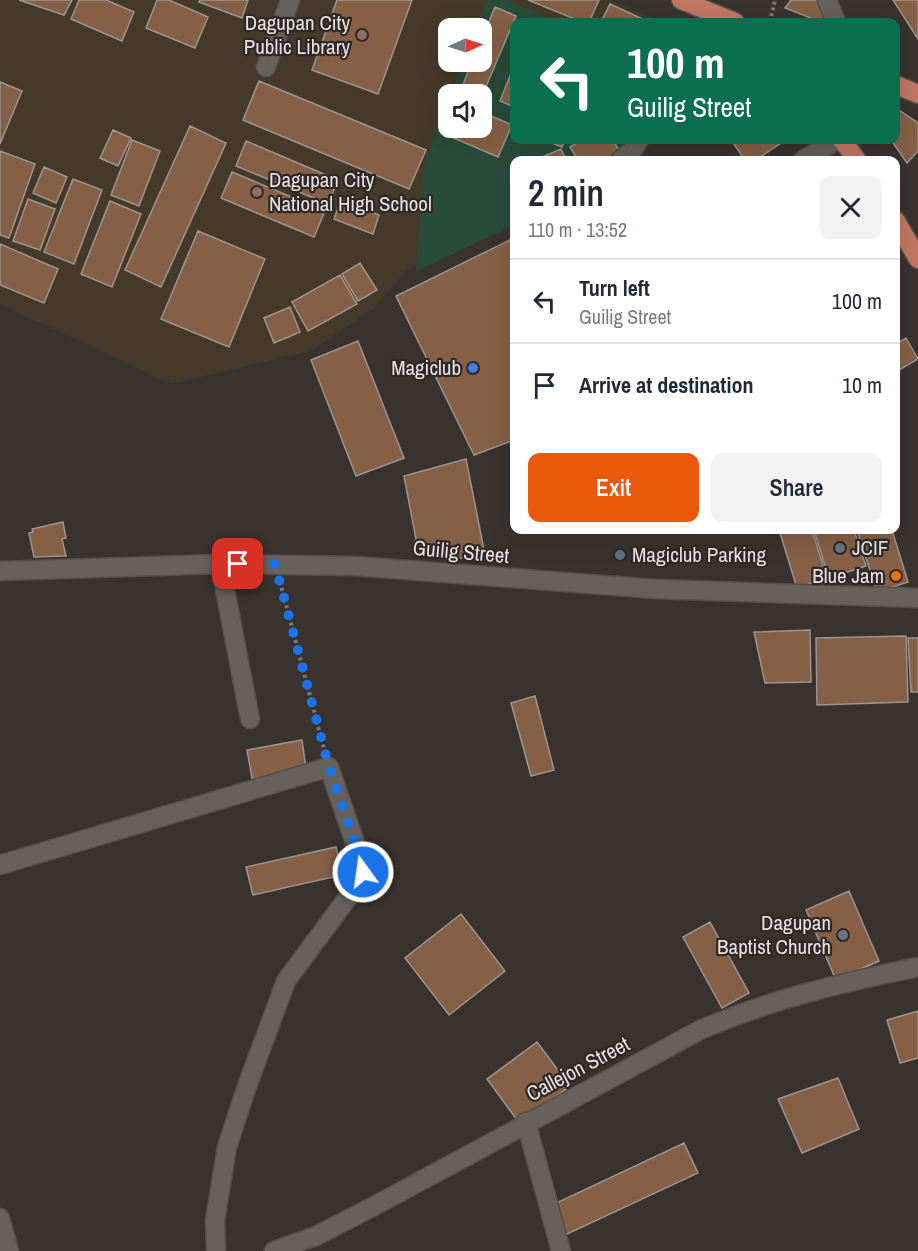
<!DOCTYPE html>
<html lang="en">
<head>
<meta charset="utf-8">
<style>
	:root { --surface:#fff; --page:#f2f2f3; --text:#1f2937; --muted:#747a83; --line:#e0e1e3; --accent:#ea580c }
	body { margin:0; font-family:"Archivo Narrow",sans-serif; background:var(--page); color:var(--text); height:100vh; display:flex; flex-direction:column; font-size:22px; white-space:nowrap }
	* { box-sizing:border-box; margin:0 }
	p { font-size:20px; color:var(--muted) }
	.icon { flex:none; width:33px; height:33px; fill:none; stroke:currentColor; stroke-width:2; stroke-linecap:round; stroke-linejoin:round }
	.map { position:relative; flex:1; overflow:hidden }
	.details { position:absolute; left:510px; top:156px; width:390px; height:378px; display:flex; flex-direction:column; background:var(--surface); border-radius:12px; box-shadow:0 6px 24px #0002 }
	.details>* { flex:none }
	.banner { position:absolute; left:510px; top:18px; width:390px; height:126px; border-radius:12px; box-shadow:0 6px 24px #0002; background:#0b6e4f; color:#fff; overflow:hidden }
	.needle { width:39px; rotate:87deg }
	.fabs { position:absolute; left:438px; top:18px; display:grid; gap:12px }
	.fabs a { display:grid; place-items:center; width:54px; height:54px; border-radius:12px; background:var(--surface); box-shadow:0 6px 24px #0002; font-size:30px }
	.pin { position:absolute; display:grid; place-items:center; width:51px; height:51px; color:#fff; margin:-26px; border-radius:12px; box-shadow:0 3px 9px #0006 }
	.me { position:absolute; width:66px; margin:-33px; rotate:346deg; stroke-linejoin:round; filter:drop-shadow(0 0 4px #0008) }
	.turn { display:flex; align-items:center; gap:21px; height:126px; padding:0 18px; font-size:27px }
	.turn .icon { width:78px; height:78px; stroke-width:2.5 }
	.turn b { display:block; font-size:42px; line-height:51px }
	.round { display:grid; place-items:center; flex:none; width:63px; height:63px; border-radius:12px; background:var(--page) }
	.head { display:flex; align-items:center; justify-content:space-between; height:102px; padding:0 18px }
	h1 { font-size:36px; font-weight:600; line-height:45px }
	.primary-button { display:flex; gap:12px; margin-top:auto; padding:12px 18px }
	.primary-button a { flex:1; height:69px; border-radius:12px; background:var(--accent); color:#fff; font-size:24px; font-weight:600; line-height:69px; text-align:center }
	.primary-button a+a { background:var(--page); color:var(--text) }
	ul { padding:0; list-style:none }
	li { display:flex; align-items:center; gap:18px; height:84px; padding:0 18px; border-top:2px solid var(--line) }
	li div { flex:1 }
	li b { display:block; font-size:22px }
	li em { font-style:normal }
	.map>svg:first-child { display:block }
	.education { fill:#453a2a; fill-rule:evenodd }
	.green { fill:#294b3a }
	.building { fill:#856046; stroke:#9b9490; stroke-width:1.5 }
	.lines { fill:none; stroke-linecap:round; stroke-linejoin:round }
	.minor-casing { stroke:#534f4b; stroke-width:21 }
	.major-casing { stroke:#534f4b; stroke-width:21 }
	.path { stroke:#7c7774; stroke-width:4; stroke-dasharray:3 3; stroke-linecap:butt }
	.minor { stroke:#67615d; stroke-width:18 }
	.major { stroke:#c27664; stroke-width:18 }
	.route { stroke:#1a73e8; stroke-width:10; stroke-dasharray:0 18 }
	.education-dot { fill:#8d6e63; stroke:#2e2926; stroke-width:2 }
	.shop-dot { fill:#3f7fe0; stroke:#2e2926; stroke-width:2 }
	.worship-dot { fill:#6b7280; stroke:#2e2926; stroke-width:2 }
	.service-dot { fill:#5c6f8a; stroke:#2e2926; stroke-width:2 }
	.food-dot { fill:#e8710a; stroke:#2e2926; stroke-width:2 }
	.labels { text-anchor:middle; stroke-width:4.5; stroke-linejoin:round; paint-order:stroke }
	.poi-label { font-size:21px; fill:#e6e2e0; stroke:#2e2926; text-anchor:end }
	.street-label { font-size:21px; fill:#e6e2e0; stroke:#2e2926 }
</style>
</head>
<body>
<div class="map">
<svg width="918" height="1251" viewBox="0 0 918 1251">
	<rect width="100%" height="100%" fill="#39332f"/>
	<path class="education" d="M0,0H611L661,22H514V223L407,270L375,307L313,350L171,384L0,304ZM448,28H482V62H448ZM448,94H482V128H448Z"/>
	<path class="green" d="M487,0H508L556,22H514V140H635L624,160H514V225L416,271L425,161L448,100V128H482V94H451L463,62H482V28H476Z"/>
	<path class="building" d="M19,0H72L64,15Z
		M79,0H106L134,12L122,41L71,19Z
		M157,0H169L208,17L195,48L146,28Z
		M200,0H248L242,18L199,2Z
		M337,0H412L378,94L312,70Z
		M528,0H599L589,22H582Z
		M791,0H823L830,22H821L785,8Z
		M893,0H918V39Z
		M610,4L649,22H601Z
		M495,7L516,16L482,96L462,87L472,62H482V39Z
		M514,66V107L500,101Z
		M259,81L426,150L409,189L243,120Z
		M0,82L22,91L0,144Z
		M896,108L918,123V151L907,163L891,140H896Z
		M482,112L512,125L498,157L442,133L448,117V128H482Z
		M190,126L226,143L161,287L125,270Z
		M113,130L131,138L118,166L100,158Z
		M132,140L160,151L139,206L111,195Z
		M544,140H565L562,147Z
		M581,140H613L620,152L607,160H578L570,147Z
		M731,140H779L781,143L756,160H745Z
		M246,141L338,180L328,204L236,166Z
		M561,149L566,160H535Z
		M0,151L35,164L9,238L0,235Z
		M44,167L67,177L56,203L33,193Z
		M232,172L325,211L314,237L221,198Z
		M73,179L102,190L74,264L44,252Z
		M28,199L55,209L40,250L13,241Z
		M341,200L379,215L373,234L334,219Z
		M110,201L141,214L112,287L81,274Z
		M198,231L265,259L229,347L161,319Z
		M514,238V440L474,455L396,296Z
		M0,244L58,269L44,303L0,285Z
		M360,263L377,290L358,301L342,274Z
		M340,275L357,304L308,331L292,302Z
		M290,307L300,332L274,343L264,318Z
		M906,338L918,359L896,372V344Z
		M358,341L404,458L356,476L311,360Z
		M466,459L486,560L419,555L404,476Z
		M63,522L66,538L62,539L66,556L34,557L29,533L33,532L32,529Z
		M779,530H812L827,578L797,588Z
		M814,530H854L866,566L829,578Z
		M857,530H892L908,582L877,592Z
		M810,630L811,682L765,683L754,632Z
		M906,636L908,702L817,705L816,638Z
		M908,638H918V692H911Z
		M535,696L554,770L531,776L511,703Z
		M302,740L306,768L253,784L247,750Z
		M336,847L342,875L253,895L246,867Z
		M849,891L879,961L836,980L806,910Z
		M461,914L505,971L449,1015L405,958Z
		M710,922L749,993L722,1008L683,937Z
		M918,1011V1058L900,1063L887,1020Z
		M537,1042L570,1086L520,1124L487,1079Z
		M838,1078L859,1129L802,1153L778,1099Z
		M684,1143L698,1173L565,1235L552,1205Z"/>
	<g class="lines">
		<g class="minor-casing">
			<path id="minor" d="M827,0L836,22
				M266,67L290,0
				M620,160L632,151L639,140
				M803,160L837,140
				M220,564L250,719
				M0,571L220,564L355,566L655,589L918,598
				M0,865L329,767L361,860L363,872L360,881L286,981L246,1089L227,1147L215,1220L216,1251
				M526,1122L561,1251
				M0,1218L9,1251
				M274,1251L316,1236L378,1204L702,1029C776,998 840,983 918,967"/>
		</g>
		<g class="major-casing">
			<path id="major" d="M681,0L735,22
				M896,85L918,94
				M842,140L857,160
				M896,221L918,259"/>
		</g>
		<path class="path" d="M770,22L775,0
			M280,582L324,749"/>
		<use href="#minor" class="minor"/>
		<use href="#major" class="major"/>
	</g>
	<g class="lines">
		<path class="route" d="M238,564H275L329,767L361,860L363,872"/>
	</g>
	<g class="education-dot">
		<circle cx="362" cy="35" r="6"/>
		<circle cx="257" cy="192" r="6"/>
	</g>
	<circle class="shop-dot" cx="473" cy="368" r="6"/>
	<g class="worship-dot">
		<circle cx="840" cy="548" r="6"/>
		<circle cx="843" cy="935" r="6"/>
	</g>
	<circle class="service-dot" cx="620" cy="555" r="6"/>
	<circle class="food-dot" cx="896" cy="576" r="6"/>
	<g class="labels">
		<g class="poi-label">
			<text x="350" y="30">Dagupan City<tspan x="350" dy="24">Public Library</tspan></text>
			<text x="269" y="187" text-anchor="start">Dagupan City<tspan x="269" dy="24">National High School</tspan></text>
			<text x="461" y="375">Magiclub</text>
			<text x="852" y="555" text-anchor="start">JCIF</text>
			<text x="632" y="562" text-anchor="start">Magiclub Parking</text>
			<text x="884" y="583">Blue Jam</text>
			<text x="831" y="930">Dagupan<tspan x="831" dy="24">Baptist Church</tspan></text>
		</g>
		<g class="street-label">
			<text transform="translate(461 552) rotate(5)" y="7">Guilig Street</text>
			<text transform="translate(578 1069) rotate(-28)" y="7">Callejon Street</text>
		</g>
	</g>
</svg>
<div class="fabs">
<a><svg class="needle" viewBox="-14 -14 28 28"><path d="M0-13l5 13h-10z" fill="#e53935"/><path d="M0 13l5-13h-10z" fill="#747a83"/></svg></a>
<a><svg class="icon" aria-label="sound" viewBox="0 0 24 24"><path d="M4 9h4l5-4v14l-5-4H4zM17 9q2 3 0 6"/></svg></a>
</div>
<div class="pin" style="left:238px;top:564px;background:#d93025"><svg class="icon" aria-label="arrive" viewBox="0 0 24 24"><path d="M6 21V4h12l-3 4 3 4H6"/></svg></div>
<svg class="me" style="left:363px;top:872px" viewBox="-20 -20 40 40"><circle r="17" fill="#1a73e8" stroke="#fff" stroke-width="3"/><path d="M0-11L8 9 0 5-8 9z" fill="#fff"/></svg>
<div class="banner">
<div class="turn"><svg class="icon" aria-label="left" viewBox="0 0 24 24"><path d="M17 20v-9H6M10 6l-5 5 5 5"/></svg><div><b>100 m</b>Guilig Street</div></div>
</div>
<section class="details">
<div class="head"><div><h1>2 min</h1><p>110 m · 13:52</p></div><a class="round"><svg class="icon" aria-label="close" viewBox="0 0 24 24"><path d="M6 6l12 12M18 6L6 18"/></svg></a></div>
<ul>
<li><svg class="icon" aria-label="left" viewBox="0 0 24 24"><path d="M17 20v-9H6M10 6l-5 5 5 5"/></svg><div><b>Turn left</b><p>Guilig Street</p></div><em>100 m</em></li>
<li><svg class="icon" aria-label="arrive" viewBox="0 0 24 24"><path d="M6 21V4h12l-3 4 3 4H6"/></svg><div><b>Arrive at destination</b></div><em>10 m</em></li>
</ul>
<div class="primary-button"><a>Exit</a><a>Share</a></div>
</section>
</div>
</body>
</html>
